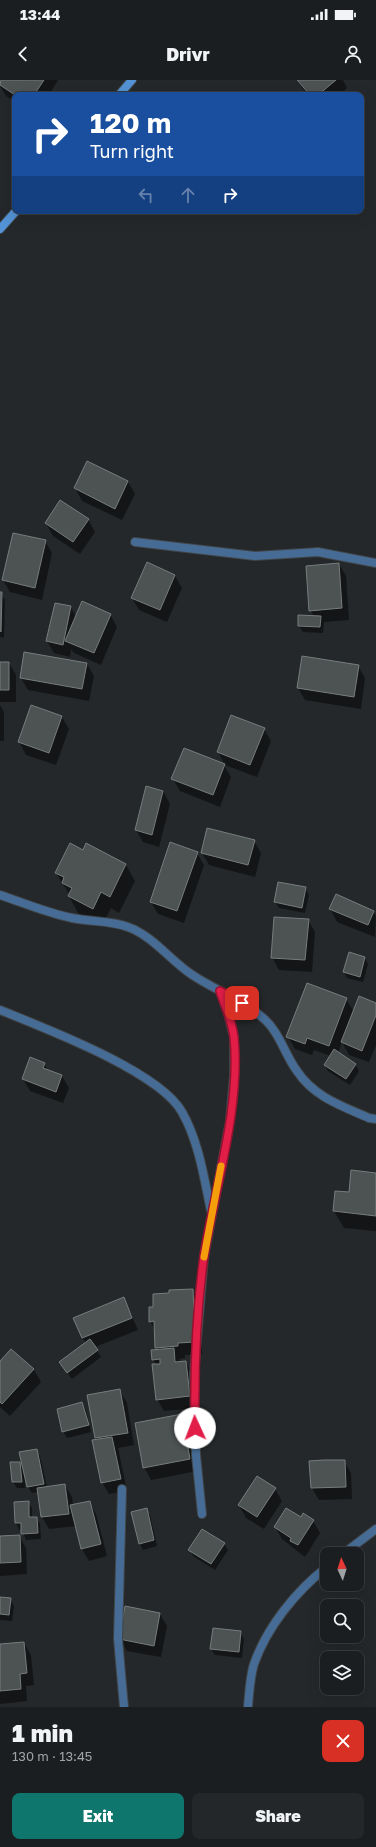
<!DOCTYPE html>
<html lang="en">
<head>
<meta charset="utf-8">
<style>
	:root { --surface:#1b1e20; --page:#242729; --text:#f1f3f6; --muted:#a0a2a5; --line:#393c3e; --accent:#0f766e }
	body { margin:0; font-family:"Golos Text",sans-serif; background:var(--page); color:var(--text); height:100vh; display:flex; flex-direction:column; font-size:15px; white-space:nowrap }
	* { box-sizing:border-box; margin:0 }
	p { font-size:13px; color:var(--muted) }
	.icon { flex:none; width:22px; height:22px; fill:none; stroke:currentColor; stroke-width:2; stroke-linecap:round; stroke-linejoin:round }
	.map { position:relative; height:1627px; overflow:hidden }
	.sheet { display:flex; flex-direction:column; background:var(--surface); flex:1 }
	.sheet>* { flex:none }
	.hud { position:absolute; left:12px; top:12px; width:352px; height:122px; border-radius:8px; box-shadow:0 4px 16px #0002,0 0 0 1px var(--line); background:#1a4fa0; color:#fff; overflow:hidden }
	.needle { width:26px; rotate:356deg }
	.buttons { position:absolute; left:320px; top:1467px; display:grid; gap:8px }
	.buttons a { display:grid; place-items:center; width:44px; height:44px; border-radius:8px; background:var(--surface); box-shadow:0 4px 16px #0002,0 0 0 1px var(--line); font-size:20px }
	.pin { position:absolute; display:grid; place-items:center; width:34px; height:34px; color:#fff; margin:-17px; border-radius:8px; box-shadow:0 2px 6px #0006 }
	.me { position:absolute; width:44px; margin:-22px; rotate:358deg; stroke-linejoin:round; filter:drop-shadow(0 0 3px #0008) }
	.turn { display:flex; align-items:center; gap:14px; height:84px; padding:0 12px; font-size:18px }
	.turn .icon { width:52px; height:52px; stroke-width:2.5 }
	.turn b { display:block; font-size:28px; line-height:34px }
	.lanes { display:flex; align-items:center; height:38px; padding:0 12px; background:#0003; justify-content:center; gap:20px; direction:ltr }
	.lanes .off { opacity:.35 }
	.round { display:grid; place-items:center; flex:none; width:42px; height:42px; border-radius:8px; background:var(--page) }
	.summary { display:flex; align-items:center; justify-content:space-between; height:68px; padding:0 12px }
	h1 { font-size:24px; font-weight:800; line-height:30px }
	.cta { display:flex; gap:8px; margin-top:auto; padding:8px 12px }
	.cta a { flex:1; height:46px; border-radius:8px; background:var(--accent); color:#fff; font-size:16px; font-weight:800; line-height:46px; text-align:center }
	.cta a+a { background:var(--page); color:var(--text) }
	.status { display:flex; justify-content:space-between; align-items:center; height:28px; padding:0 20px; background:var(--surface); direction:ltr }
	.status svg { height:11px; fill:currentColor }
	header { display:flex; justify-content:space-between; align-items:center; height:52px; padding:0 12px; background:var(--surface); font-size:18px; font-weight:800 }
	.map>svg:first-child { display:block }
	.shadow { fill:#0007 }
	.building { fill:#4d5252; stroke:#777c7c }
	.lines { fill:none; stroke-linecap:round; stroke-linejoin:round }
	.minor-casing { stroke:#404446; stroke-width:10 }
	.secondary-casing { stroke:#404446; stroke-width:10 }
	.minor { stroke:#466c95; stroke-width:8 }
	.secondary { stroke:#5392d4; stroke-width:8 }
	.route-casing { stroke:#92132f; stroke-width:10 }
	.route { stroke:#e11d48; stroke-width:7 }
	.slow { stroke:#f59e0b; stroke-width:7 }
</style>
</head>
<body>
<div class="status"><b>13:44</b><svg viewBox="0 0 49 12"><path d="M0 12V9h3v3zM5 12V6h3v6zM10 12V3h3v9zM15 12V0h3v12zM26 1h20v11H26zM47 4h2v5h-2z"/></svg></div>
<header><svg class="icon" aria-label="back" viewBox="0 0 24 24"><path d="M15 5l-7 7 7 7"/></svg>Drivr<svg class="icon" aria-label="person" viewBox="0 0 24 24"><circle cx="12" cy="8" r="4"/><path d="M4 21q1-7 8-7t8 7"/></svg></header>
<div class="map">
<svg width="376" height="1627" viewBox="0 0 376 1627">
	<rect width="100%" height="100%" fill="#24282a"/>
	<path class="shadow" d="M2,0H58L49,15H15V22L6,16L0,6Z
		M296,0H343L347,8L339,15H308Z
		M88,382L128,402L135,414L122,440L82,421L75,408Z
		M88,439L95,452L80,474L53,456L46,443Z
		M45,461L52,473L42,520L10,512L3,500Z
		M147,483L175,496L182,508L167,542L139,530L132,518Z
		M339,484L346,496L349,540L324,542L323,553L303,552L299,546L314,536L310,530Z
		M0,513L5,520L4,558L0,557Z
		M71,527L76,537L110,534L117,547L101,585L74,573L71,569L70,577L54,573L47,561Z
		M0,583H9L16,595V622H0Z
		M87,584L94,596L89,621L28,610L21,598Z
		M358,586L365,598L361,629L305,620L298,608Z
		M0,625L4,632V661H0Z
		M232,636L264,649L271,661L257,697L225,685L218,672Z
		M62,637L69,649L56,685L26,675L19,662Z
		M224,685L231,697L220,727L180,711L173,699Z
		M147,707L163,711L170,724L159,767L143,762L136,750Z
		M208,749L254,761L261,773L255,797L209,785L202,773Z
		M84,771L126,785L135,801L119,833L111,828L102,845L78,833L69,816L70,815L56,793Z
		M197,773L204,785L184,843L158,834L151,822Z
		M305,808L309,815L305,833L279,828L275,822Z
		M330,829L373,831L376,836L375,857L337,842Z
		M308,840L315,852L312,892L279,890L272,877Z
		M365,878L368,884L363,902L347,898L344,892Z
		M346,919L354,932L376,924V965L369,982L349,975L342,962L338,973L355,984L359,991L350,1005L328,991L325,985L331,976L314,970L312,975L295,969L288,957Z
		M44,984L48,991L62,996L69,1008L63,1023L30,1011L23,999Z
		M376,1094V1151L344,1148L334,1131L336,1112L350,1113Z
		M192,1210L199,1222L202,1274L185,1275V1278L179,1279L181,1283L186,1282L193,1295L196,1328L164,1331L157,1319L156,1285L153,1279L158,1270L155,1250L150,1241L154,1228L170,1214Z
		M124,1219L138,1250L95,1267L101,1277L72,1299L64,1288L86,1263L82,1257Z
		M11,1270L34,1290L41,1302L10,1336L0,1327V1283Z
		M120,1311L127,1323L134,1365L118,1368L127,1411L109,1414L102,1402L97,1361L88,1316Z
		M82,1323L86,1330L91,1352L67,1358L63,1351Z
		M181,1335L188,1348L197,1391L151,1400L144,1387Z
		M36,1370L40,1376L47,1407L65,1405L72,1417L73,1426L89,1422L96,1434L107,1476L89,1481L82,1469L76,1446L49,1449L42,1437L38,1412L32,1413L28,1407L25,1392V1408H17L13,1402L20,1383L24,1390Z
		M344,1381L351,1393L352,1419L319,1420L312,1408Z
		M275,1409L282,1421L264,1449L246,1438L239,1425Z
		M28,1422L32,1428V1438H36L40,1444L41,1459L26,1460L22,1449L19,1450L16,1443L15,1423Z
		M146,1429L150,1435L157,1466L143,1470L140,1464Z
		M301,1439L313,1441L320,1453L305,1477L282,1459L275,1447Z
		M19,1456L26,1468L27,1494L0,1496V1457Z
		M224,1464L228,1470L215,1490L193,1476L190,1470Z
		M0,1518L10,1519L14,1526L12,1541L0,1540Z
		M160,1534L167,1546L161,1577L127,1571L120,1559Z
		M240,1552L244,1559L242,1578L215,1575L211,1569Z
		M24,1563L31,1575L34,1605L26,1606L27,1621L0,1624V1565Z"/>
	<path class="building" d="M1,0H44L34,15H15L0,5Z
		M297,0H336L318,15H310Z
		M87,381L128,401L115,429L74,408Z
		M60,420L89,439L73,462L45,443Z
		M13,453L46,460L35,508L2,500Z
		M147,482L175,495L160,530L131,518Z
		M339,483L342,528L309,531L306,486Z
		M0,512H2L1,552L0,551Z
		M82,521L111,534L94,573L65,561Z
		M55,523L71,526L63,565L46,561Z
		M298,535L321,536L320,547L298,546Z
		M24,572L87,583L82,609L20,598Z
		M302,576L359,585L354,617L297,608Z
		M0,582H9V610H0Z
		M31,625L62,636L49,673L18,662Z
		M231,635L265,648L250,685L217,672Z
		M184,668L225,684L213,715L171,699Z
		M146,706L163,711L152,755L135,750Z
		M207,748L255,760L248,785L201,773Z
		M170,762L198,772L177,831L150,822Z
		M70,763L83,770L86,763L126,784L110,817L101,812L93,829L68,816L72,808L62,803L64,797L55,793Z
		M278,802L306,807L302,828L274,822Z
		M336,814L374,831L368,845L329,829Z
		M274,837L309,839L305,880L271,878Z
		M349,872L365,877L360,897L343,892Z
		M307,903L347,918L329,966L307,958L305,964L286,957Z
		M359,916L376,923V935L362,971L341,962Z
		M334,969L356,984L346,999L324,985Z
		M30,977L45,983L43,988L62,995L56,1012L22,999Z
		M351,1090L376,1093V1136L333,1131L335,1111L349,1112Z
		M193,1209L195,1262L178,1263V1266L155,1268L154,1241L149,1242V1227H153V1214L169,1213V1210Z
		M124,1217L132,1238L82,1258L73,1238Z
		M90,1259L98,1270L67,1293L59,1282Z
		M174,1268L175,1282L186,1281L190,1316L156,1320L152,1284H160V1279L152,1280L151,1270Z
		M11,1269L34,1289L2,1324L0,1322V1281Z
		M120,1309L128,1353L95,1358L87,1315Z
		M82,1322L89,1345L62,1352L57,1329Z
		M182,1334L190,1379L143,1388L135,1343Z
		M112,1357L121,1399L101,1403L92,1360Z
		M37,1369L44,1404L27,1407L19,1372Z
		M324,1380H345L346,1407L311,1408L309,1381Z
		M10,1382H20L22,1402H12Z
		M257,1396L276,1408L257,1437L238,1425Z
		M65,1404L69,1434L41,1437L37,1408Z
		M29,1421V1437H37L38,1453L21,1454V1443H15L14,1422Z
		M90,1421L101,1464L81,1469L70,1425Z
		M147,1428L154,1460L139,1464L131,1432Z
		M286,1428L301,1437L303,1433L314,1440L298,1465L290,1461L291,1458L274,1447Z
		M202,1449L225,1463L211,1484L188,1470Z
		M20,1455L21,1482L0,1483V1456Z
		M0,1517L11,1518L9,1535L0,1534Z
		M125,1526L160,1533L154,1566L119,1559Z
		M213,1548L241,1551L239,1572L210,1569Z
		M24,1562L27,1593L20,1594L21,1609L0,1611V1564Z"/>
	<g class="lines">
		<g class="minor-casing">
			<path id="minor" d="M135,462L255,476L318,472L376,483
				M0,815C24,823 47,833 72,838C90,842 110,840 128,847C153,856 170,880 191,894C214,910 242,919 263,938C279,951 285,975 297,991C314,1017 342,1026 369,1038L376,1039
				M0,930C44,948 159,991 182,1032C199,1062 204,1098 211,1131
				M122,1409L118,1559L124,1627
				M202,1434L196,1375L194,1294L204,1177L230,1041L234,996V957L228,934L220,911
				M343,1474L376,1449
				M248,1627C249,1614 250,1597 254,1584C267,1547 296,1511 327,1487"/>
		</g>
		<g class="secondary-casing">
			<path id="secondary" d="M119,15L132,0
				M0,149L16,131"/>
		</g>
		<use href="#minor" class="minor"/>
		<use href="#secondary" class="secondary"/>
	</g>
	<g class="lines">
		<g class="route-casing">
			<path id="route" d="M195,1348C194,1291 196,1233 204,1176C215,1107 241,1027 234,957C232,941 225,926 220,911L242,923"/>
		</g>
		<use href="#route" class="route"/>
		<path class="slow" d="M204,1177L221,1086"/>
	</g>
</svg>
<div class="buttons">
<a><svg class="needle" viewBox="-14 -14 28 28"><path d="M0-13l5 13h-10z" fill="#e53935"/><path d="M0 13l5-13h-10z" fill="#a0a2a5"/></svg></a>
<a><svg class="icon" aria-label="search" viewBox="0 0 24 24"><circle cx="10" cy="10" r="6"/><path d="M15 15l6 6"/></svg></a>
<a><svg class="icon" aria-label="layers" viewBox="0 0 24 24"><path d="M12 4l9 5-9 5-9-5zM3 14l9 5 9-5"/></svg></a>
</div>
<div class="pin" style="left:242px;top:923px;background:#d93025"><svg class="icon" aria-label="arrive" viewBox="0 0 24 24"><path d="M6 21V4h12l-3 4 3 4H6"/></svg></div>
<svg class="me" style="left:195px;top:1348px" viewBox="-20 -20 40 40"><circle r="19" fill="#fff"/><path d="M0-13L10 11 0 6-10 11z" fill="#e11d48"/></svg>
<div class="hud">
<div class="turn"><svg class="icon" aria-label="right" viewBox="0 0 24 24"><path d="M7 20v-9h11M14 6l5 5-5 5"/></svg><div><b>120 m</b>Turn right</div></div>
<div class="lanes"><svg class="icon off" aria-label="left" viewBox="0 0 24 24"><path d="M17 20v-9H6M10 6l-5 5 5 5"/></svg><svg class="icon off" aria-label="ahead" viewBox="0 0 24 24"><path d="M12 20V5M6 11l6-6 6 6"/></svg><svg class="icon" aria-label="right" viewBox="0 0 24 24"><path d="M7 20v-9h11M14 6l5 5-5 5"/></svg></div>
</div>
</div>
<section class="sheet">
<div class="summary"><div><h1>1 min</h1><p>130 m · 13:45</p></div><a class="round" style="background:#d93025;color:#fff"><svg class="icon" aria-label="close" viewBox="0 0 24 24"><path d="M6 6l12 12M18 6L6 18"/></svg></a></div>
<div class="cta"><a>Exit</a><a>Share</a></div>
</section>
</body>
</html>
